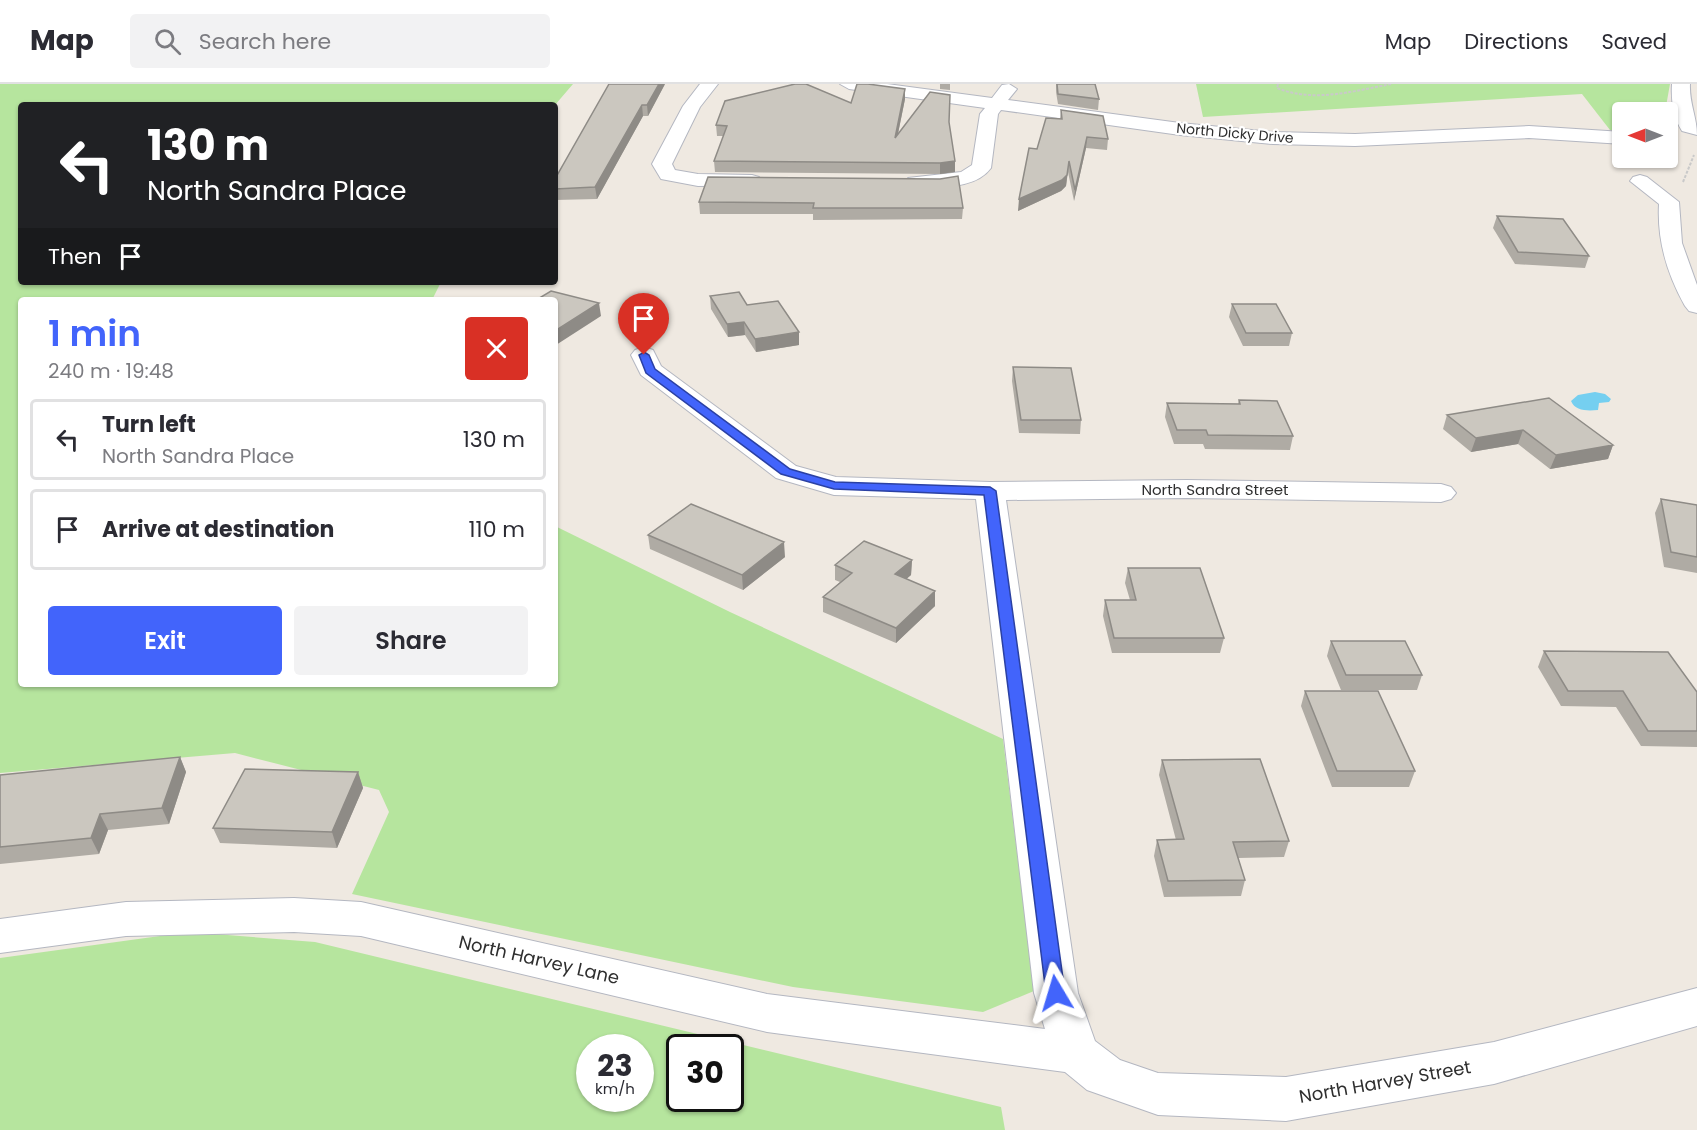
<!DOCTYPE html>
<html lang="en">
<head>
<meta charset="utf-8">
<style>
	:root { --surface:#fff; --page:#f2f2f3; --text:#2b2b33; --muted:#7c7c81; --line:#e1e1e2; --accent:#4264fb }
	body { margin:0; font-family:Poppins,sans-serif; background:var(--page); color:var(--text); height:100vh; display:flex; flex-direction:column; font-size:22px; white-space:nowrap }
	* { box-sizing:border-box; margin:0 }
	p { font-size:20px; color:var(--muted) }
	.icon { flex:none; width:33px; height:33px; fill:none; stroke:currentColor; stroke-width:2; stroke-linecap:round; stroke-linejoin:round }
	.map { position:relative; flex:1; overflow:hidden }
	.sheet { position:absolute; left:18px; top:213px; width:540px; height:390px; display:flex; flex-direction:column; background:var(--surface); border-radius:6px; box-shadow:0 2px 4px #0004 }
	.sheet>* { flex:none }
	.hud { position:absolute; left:18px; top:18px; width:540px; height:183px; border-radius:6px; box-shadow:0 2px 4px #0004; background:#202124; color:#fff; overflow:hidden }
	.needle { width:39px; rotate:270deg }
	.buttons { position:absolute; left:1612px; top:18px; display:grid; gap:12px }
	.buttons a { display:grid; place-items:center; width:66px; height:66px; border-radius:6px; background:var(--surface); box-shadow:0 2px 4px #0004; font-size:30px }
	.speed { position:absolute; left:576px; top:950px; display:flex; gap:12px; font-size:30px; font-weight:700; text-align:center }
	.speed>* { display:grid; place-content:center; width:78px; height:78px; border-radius:50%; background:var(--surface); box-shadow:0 2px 4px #0004; line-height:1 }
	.speed small { font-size:15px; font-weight:400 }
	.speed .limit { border:3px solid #111; border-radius:9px; background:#fff; color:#111 }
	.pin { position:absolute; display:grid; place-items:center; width:51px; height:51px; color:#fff; margin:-62px -26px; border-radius:50% 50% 50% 0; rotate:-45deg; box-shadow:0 0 6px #0007 }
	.pin .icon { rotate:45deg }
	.me { position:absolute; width:66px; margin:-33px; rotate:353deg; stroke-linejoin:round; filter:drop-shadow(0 0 4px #0008) }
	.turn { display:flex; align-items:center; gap:21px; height:126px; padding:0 30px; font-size:27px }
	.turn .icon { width:78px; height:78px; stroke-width:2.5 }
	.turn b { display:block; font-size:42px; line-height:51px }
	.then { display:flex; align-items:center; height:57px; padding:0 30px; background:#0003; gap:12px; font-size:22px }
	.round { display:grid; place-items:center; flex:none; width:63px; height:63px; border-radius:6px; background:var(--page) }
	.headline { display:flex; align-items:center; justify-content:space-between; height:102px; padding:0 30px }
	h1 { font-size:36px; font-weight:600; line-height:45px; color:var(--accent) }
	.cta { display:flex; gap:12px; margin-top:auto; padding:12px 30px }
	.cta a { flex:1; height:69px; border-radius:6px; background:var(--accent); color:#fff; font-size:24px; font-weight:600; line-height:69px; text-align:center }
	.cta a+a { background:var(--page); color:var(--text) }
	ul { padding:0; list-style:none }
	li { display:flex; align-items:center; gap:18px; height:81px; margin:0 12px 9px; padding:0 18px; border:3px solid var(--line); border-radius:6px }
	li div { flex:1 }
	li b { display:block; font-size:22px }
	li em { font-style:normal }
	header { display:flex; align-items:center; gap:36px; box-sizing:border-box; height:84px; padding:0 30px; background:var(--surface); border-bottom:2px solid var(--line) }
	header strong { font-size:28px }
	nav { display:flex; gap:33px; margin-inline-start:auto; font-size:21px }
	.search { width:420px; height:54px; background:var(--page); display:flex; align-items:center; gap:15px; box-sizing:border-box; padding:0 21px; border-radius:6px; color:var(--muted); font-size:22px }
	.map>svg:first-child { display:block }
	.green { fill:#b6e59e; fill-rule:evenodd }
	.water { fill:#75cff0 }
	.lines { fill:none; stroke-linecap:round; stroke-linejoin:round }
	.minor-casing { stroke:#b4b7c1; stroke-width:2 }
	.path { stroke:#c9c9c9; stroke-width:2; stroke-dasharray:3 1.5; stroke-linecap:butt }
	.minor { fill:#fff; fill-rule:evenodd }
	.wall { fill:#afaba4 }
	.shaded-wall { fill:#8e8b86 }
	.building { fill:#cbc7bf; stroke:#8e8b86; stroke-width:1.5 }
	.route { fill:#4264fb; stroke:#2b41a3; stroke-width:1.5 }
	.labels { text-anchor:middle; stroke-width:4.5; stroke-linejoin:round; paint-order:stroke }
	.far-street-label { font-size:14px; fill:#2e2e2e; stroke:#fff }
	.street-label { font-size:15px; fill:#2e2e2e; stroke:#fff }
	.near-street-label { font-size:18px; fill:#2e2e2e; stroke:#fff }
</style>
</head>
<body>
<header>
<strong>Map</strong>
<div class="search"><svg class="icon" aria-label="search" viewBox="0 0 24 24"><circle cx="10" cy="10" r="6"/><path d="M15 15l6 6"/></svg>Search here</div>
<nav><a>Map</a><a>Directions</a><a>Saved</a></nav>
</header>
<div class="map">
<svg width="1697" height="1046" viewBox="0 0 1697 1046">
	<rect width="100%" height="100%" fill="#efe9e1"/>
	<path class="green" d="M0,0H573L555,21H21V198H441L432,216H21V600H555V442L730,528L1003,655L1034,907L983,928L793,903L352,810L389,728L379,706L235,669L0,689Z
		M1196,0H1670L1665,28H1623V47L1610,46L1582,10L1203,33Z
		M189,848L315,858L1001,1023L1005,1046H0V874ZM590,963H640V1014H590ZM680,963H730V1014H680Z"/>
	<path class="water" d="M1595,308L1605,310L1611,315L1609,318L1599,319L1598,326C1587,327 1575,327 1571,317L1578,311Z"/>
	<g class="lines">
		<g class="minor-casing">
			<path id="minor" d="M700,0H718L700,23L672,80L675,86L698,90L752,91L759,93L762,97L759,101L698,102L661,95L652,80L683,22Z
				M840,0H887L992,14L1002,1L1009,0L1017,5L1008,16L1180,39L1273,48L1355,50L1529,42L1623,48V60L1529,54L1355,62L1273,60L1180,51L1001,26L998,30L991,84C975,106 939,102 915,104L908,102L905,98L908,94L961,88L972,81L980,30L985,24L849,5Z
				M1672,0H1690C1689,19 1697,33 1697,51L1682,47C1673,33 1671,16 1672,0Z
				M1640,91L1647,93L1679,118L1682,159L1697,201V229L1689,227L1685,222C1667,190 1657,157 1659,120L1630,97L1633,93Z
				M644,263L653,266L661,282L796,382L836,393L990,398L1187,396L1441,400L1451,403L1456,409L1451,415L1441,418L1187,414L1006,416L1078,909L1095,957L1120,976L1158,989L1286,993L1494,958L1697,904V942L1494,1000L1286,1037L1158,1031L1087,1006L1065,988L767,948L361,852L294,848L126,852L0,869V835L126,818L294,814L361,818L767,910L1045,945L1034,909L976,415L834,411L776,394L641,291L631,271L635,266Z"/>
		</g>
		<path class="path" d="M1278,0L1277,4C1314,19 1354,7 1391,0
			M1683,98L1694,71"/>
		<use href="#minor" class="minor"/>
	</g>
	<path class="wall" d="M665,0L648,32H643L597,115L555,116V95Z
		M940,0H950V6L940,5Z
		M1056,0H1095L1099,15L1098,26L1058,20L1056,8Z
		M905,15L898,50L949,38L955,88L940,90L715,88L714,77L724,52H717L716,41L851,19Z
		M1061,26L1108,55L1107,66L1086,64L1074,117L1068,88L1066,102L1061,107L1018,127L1037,65L1060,35Z
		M708,93L963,124L962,135L813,136V130H700L699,118Z
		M1497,132L1589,172L1585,184L1515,180L1493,144Z
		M710,212L747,221L799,261L756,268L745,251L728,253L711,225Z
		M1232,220L1292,249L1289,262H1243L1229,233Z
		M1013,283L1081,336L1080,350L1019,349L1012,297Z
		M1239,316L1293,352L1290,366L1205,365L1203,360H1174L1165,333L1167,319L1238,320Z
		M1447,331L1613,361L1608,375L1550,385L1518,360L1471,368L1443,345Z
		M1661,415L1697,421V489L1664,483L1655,429Z
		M648,451L785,473L743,506L650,465Z
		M912,476L911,491L906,495L935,522L896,559L823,528V513L840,498L835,496V481Z
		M1128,484L1224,554L1220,569H1112L1103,532L1105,516H1130L1125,499Z
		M1331,557L1422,591L1417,606H1341L1327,572Z
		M1544,567L1697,608V663L1641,662L1616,623L1561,622L1538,583Z
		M1305,607L1415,687L1409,703H1332L1301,622Z
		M180,673L186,688L169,740L108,746L99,770L0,780V691Z
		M1162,676L1289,757L1284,773L1238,774L1245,796L1241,812L1164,813L1154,772L1157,756H1176L1159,691Z
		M358,688L363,704L337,764L220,759L213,744Z"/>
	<path class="shaded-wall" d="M659,0H665L648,32L647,21Z
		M905,5V15L895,64V54Z
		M642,21L643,32L597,115L595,103Z
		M1087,53L1086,64L1074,117L1075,106Z
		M955,77V88L940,90V79Z
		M1069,77L1066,102L1061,107L1018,127L1019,115Z
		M599,219L601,232L556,261L555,247Z
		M744,238L745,251L728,253L727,240Z
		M799,248V261L756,268L755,255Z
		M1523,346L1518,360L1471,368L1476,354Z
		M1613,361L1608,375L1550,385L1556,371Z
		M784,458L785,473L743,506L742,491Z
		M912,476L911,491L895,505V490Z
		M935,507V522L896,559V544Z
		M180,673L186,688L169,740L162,724Z
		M358,688L363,704L337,764L332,748Z
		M100,730L108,746L99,770L91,754Z"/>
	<path class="building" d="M609,0H659L647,21H642L595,103L555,105V95Z
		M795,0H806L851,19L857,0H868L905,5L895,54L930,8L950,11L949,38L955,77L940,79L714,77L727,42L716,41L725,17Z
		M1057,0H1095L1099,15L1058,10Z
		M1061,26L1103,32L1108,55L1087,53L1075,106L1069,77L1067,91L1062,96L1019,115L1029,64L1037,65L1046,34L1062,35Z
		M958,92L963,124H813L814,119L699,118L708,93L940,95Z
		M1497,132L1563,135L1589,172L1518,168Z
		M551,207L599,219L555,247V216H536Z
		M739,208L747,221L778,217L799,248L755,255L744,238L727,240L710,212Z
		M1232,220H1276L1292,249H1246Z
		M1013,283L1071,284L1081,336H1021Z
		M1549,314L1613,361L1556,371L1523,346L1476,354L1447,331Z
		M1239,316L1277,317L1293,352L1208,351L1206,346H1177L1167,319L1240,320Z
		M1661,415L1697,421V473L1671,468Z
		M691,420L784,458L742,491L648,451Z
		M864,457L912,476L895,490L935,507L896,544L823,513L852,489L835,481Z
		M1128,484H1200L1224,554H1114L1105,516H1136Z
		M1331,557H1405L1422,591H1346Z
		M1544,567L1668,568L1697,608V647H1648L1623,607H1568Z
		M1305,607H1378L1415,687H1337Z
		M180,673L162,724L100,730L91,754L0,763V691Z
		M1260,675L1289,757L1233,758L1245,796L1168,797L1157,756L1184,755L1162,676Z
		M245,685L358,688L332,748L213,744Z"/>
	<path class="route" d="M644,268L649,271L655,285L790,385L835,398L990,403L996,407L1065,909L1062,915L1056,917L1049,915L1046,909L984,411L834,405L781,390L646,289L639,271Z"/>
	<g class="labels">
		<g class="far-street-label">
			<text transform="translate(1235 49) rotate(5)" y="5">North Dicky Drive</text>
		</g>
		<g class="street-label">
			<text x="1215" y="411">North Sandra Street</text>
		</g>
		<g class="near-street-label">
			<text transform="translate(539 876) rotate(13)" y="6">North Harvey Lane</text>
			<text transform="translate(1385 998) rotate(-10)" y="6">North Harvey Street</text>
		</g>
	</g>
</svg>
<div class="buttons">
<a><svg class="needle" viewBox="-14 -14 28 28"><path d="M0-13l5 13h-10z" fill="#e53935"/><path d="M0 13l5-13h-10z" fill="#7c7c81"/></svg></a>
</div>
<div class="speed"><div>23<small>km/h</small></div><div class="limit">30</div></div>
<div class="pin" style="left:644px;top:271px;background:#d93025"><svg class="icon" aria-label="arrive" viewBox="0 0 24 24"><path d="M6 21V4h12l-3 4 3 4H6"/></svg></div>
<svg class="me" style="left:1056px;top:909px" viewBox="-20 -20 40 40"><path d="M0-17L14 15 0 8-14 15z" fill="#4264fb" stroke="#fff" stroke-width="4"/></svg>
<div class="hud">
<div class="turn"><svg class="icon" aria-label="left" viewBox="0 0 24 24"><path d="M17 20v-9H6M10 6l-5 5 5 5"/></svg><div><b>130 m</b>North Sandra Place</div></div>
<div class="then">Then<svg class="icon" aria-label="arrive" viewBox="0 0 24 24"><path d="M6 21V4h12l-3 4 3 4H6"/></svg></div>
</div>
<section class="sheet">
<div class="headline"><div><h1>1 min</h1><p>240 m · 19:48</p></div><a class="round" style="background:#d93025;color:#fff"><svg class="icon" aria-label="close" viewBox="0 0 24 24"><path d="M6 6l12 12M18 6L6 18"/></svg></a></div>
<ul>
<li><svg class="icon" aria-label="left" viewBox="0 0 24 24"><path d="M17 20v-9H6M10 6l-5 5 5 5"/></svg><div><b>Turn left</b><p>North Sandra Place</p></div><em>130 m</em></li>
<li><svg class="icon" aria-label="arrive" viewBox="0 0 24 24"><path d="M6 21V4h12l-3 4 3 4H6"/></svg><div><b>Arrive at destination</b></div><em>110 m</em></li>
</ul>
<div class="cta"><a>Exit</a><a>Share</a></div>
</section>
</div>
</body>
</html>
